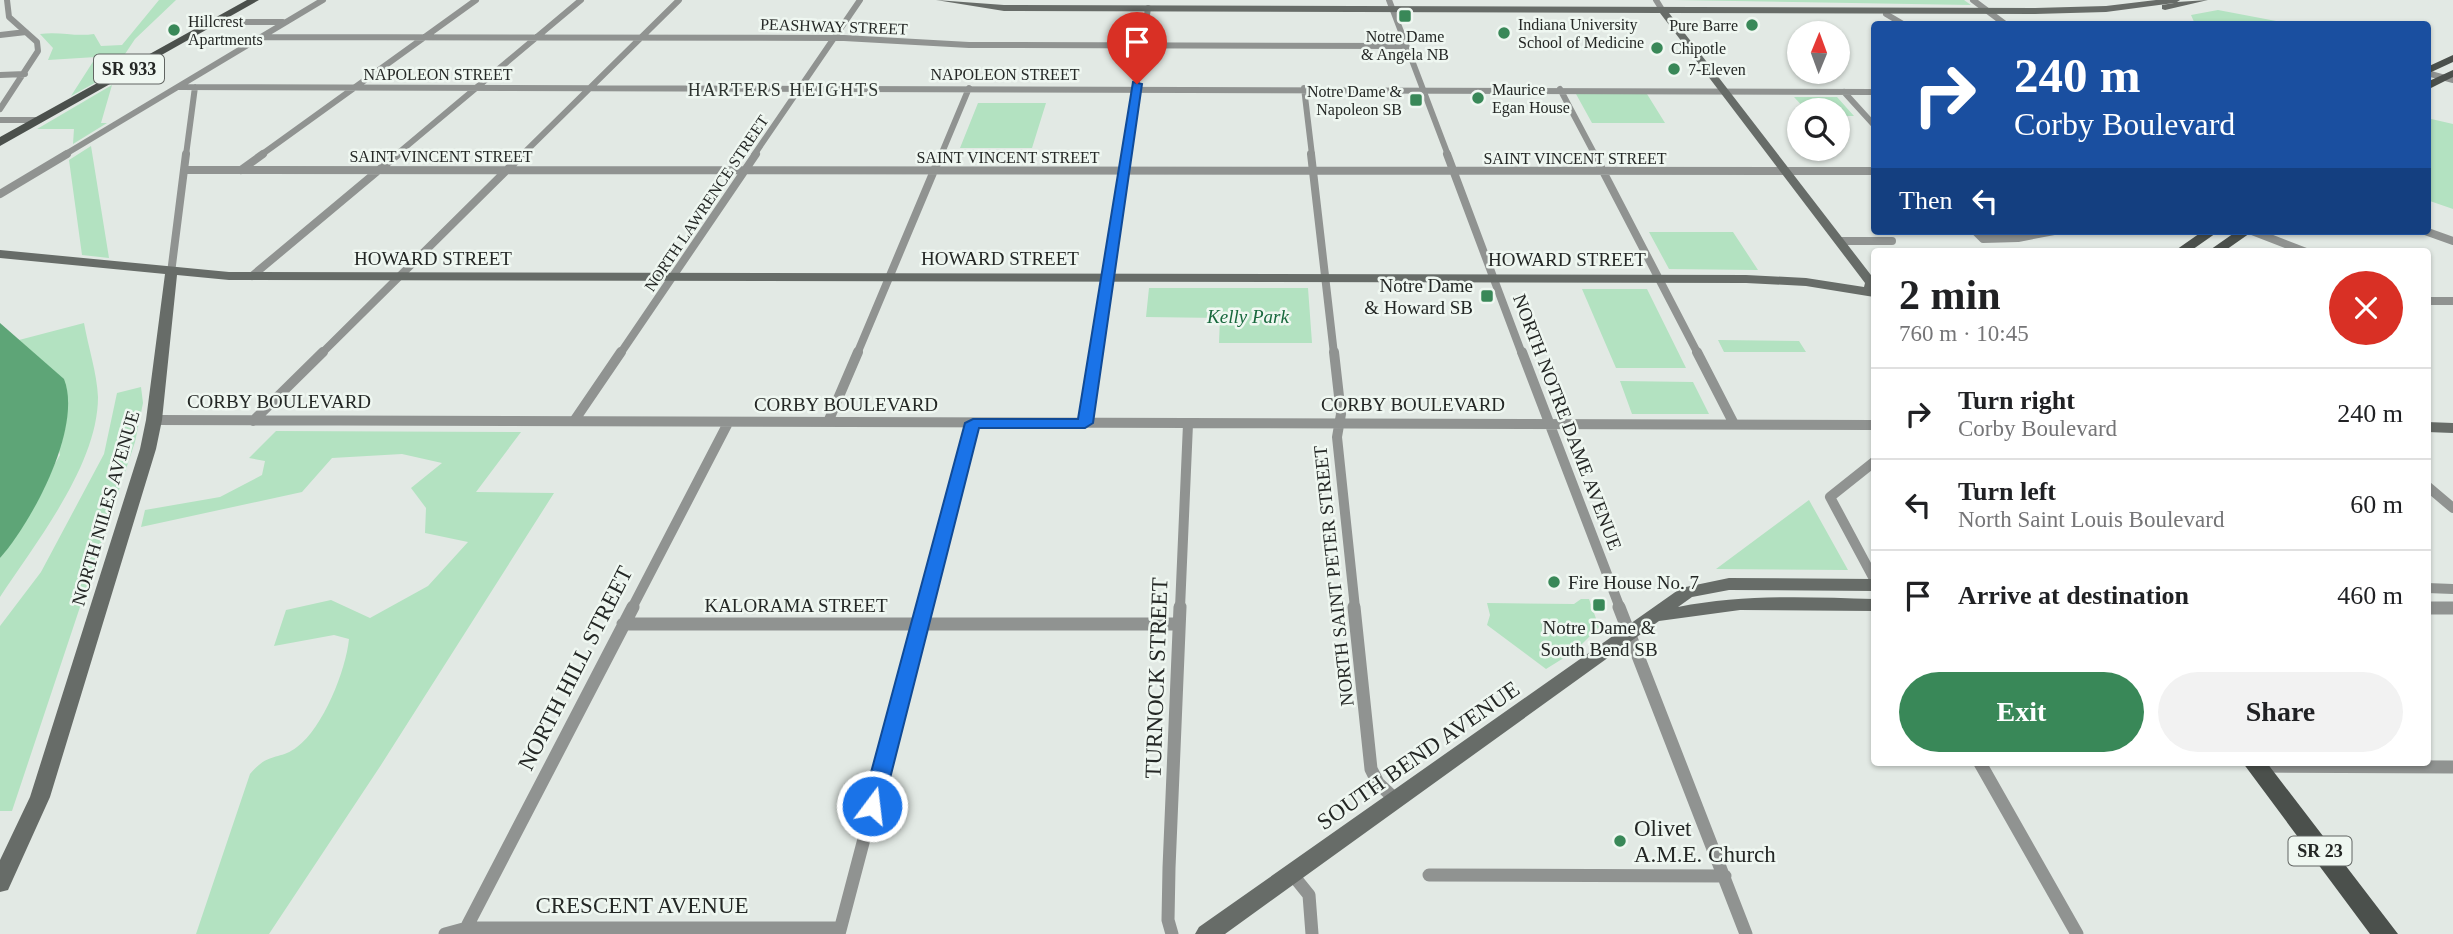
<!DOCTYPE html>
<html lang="en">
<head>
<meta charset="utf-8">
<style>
	:root { --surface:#fff; --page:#f2f2f2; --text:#202124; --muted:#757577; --line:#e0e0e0; --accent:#398858 }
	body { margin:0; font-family:"Times New Roman",serif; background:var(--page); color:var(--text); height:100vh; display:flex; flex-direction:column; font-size:26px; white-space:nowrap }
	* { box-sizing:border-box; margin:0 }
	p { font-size:23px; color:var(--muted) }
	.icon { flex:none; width:38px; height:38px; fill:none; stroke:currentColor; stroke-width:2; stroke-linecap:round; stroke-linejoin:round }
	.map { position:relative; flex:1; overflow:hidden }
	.side { position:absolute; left:1871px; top:248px; width:560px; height:518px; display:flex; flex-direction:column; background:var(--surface); border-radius:7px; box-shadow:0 2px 5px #0004 }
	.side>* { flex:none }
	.banner { position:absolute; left:1871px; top:21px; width:560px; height:214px; border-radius:7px; box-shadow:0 2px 5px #0004; background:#1a4fa0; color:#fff; overflow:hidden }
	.needle { width:46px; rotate:1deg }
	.controls { position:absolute; left:1787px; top:21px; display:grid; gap:14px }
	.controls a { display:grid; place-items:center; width:63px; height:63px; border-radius:50%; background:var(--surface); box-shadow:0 2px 5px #0004; font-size:35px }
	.pin { position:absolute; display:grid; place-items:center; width:60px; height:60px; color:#fff; margin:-72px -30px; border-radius:50% 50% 50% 0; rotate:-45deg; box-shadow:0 0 7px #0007 }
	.pin .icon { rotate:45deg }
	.me { position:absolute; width:77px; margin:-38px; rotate:15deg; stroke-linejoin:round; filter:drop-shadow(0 0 5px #0008) }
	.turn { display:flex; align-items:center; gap:24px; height:147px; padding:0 28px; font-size:32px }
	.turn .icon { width:91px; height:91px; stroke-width:2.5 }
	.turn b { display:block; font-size:49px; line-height:60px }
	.then { display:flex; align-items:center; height:66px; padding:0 28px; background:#0003; gap:14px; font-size:26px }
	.round { display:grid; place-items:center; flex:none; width:74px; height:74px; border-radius:37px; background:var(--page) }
	.overview { display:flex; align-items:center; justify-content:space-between; height:119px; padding:0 28px }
	h1 { font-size:42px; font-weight:700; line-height:52px }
	.primary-button { display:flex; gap:14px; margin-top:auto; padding:14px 28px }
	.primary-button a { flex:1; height:80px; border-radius:42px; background:var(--accent); color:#fff; font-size:28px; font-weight:700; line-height:80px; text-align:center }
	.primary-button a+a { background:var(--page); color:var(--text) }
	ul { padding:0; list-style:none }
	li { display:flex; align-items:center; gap:21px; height:91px; padding:0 28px; border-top:2px solid var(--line) }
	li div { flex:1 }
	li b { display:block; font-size:26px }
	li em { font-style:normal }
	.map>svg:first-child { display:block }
	.green { fill:#b3e2c1 }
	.water { fill:#5ea577 }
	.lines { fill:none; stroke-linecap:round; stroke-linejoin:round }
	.street-far3 { stroke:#909391; stroke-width:6 }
	.street-far2 { stroke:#909391; stroke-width:8 }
	.street-far1 { stroke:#909391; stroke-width:10 }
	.street { stroke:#909391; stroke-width:13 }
	.secondary { fill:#676c68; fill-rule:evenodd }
	.primary { fill:#4b504c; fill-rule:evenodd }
	.route { fill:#1a73e8; stroke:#114b97; stroke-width:2 }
	.poi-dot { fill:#398858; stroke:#eff7f1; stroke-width:2.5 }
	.labels { text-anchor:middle; stroke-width:5; stroke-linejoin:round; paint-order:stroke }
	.far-poi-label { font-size:16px; fill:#242725; stroke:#eff7f1; text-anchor:start }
	.far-street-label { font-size:16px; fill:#242725; stroke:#eff7f1 }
	.shield { fill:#eff7f1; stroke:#616562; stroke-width:2 }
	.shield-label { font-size:18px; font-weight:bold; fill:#242725 }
	.far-neighbourhood-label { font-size:18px; letter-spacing:2px; fill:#2e3430; stroke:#eff7f1 }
	.street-label { font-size:19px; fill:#242725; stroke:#eff7f1 }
	.poi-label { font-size:19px; fill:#242725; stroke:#eff7f1; text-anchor:end }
	.park-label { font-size:19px; font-style:italic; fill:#17683c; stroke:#eff7f1 }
	.near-street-label { font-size:23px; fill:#242725; stroke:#eff7f1 }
	.near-poi-label { font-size:23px; fill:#242725; stroke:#eff7f1; text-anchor:start }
</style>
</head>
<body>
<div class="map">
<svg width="2453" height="934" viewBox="0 0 2453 934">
	<rect width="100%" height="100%" fill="#e2e9e4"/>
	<path class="green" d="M159,0H176L135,39L123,57H142L71,96L96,57L48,60L53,48L40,34C59,31 75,37 94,34L101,46L122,45Z
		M1674,0H1964L1971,5Z
		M2218,10L2292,24H2195L2191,15Z
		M112,85L101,123H107L73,144L74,129H37Z
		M1576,94H1647L1665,123H1592Z
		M1794,97H1837L1854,116H1838V110H1806Z
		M978,103H1046L1032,148H960Z
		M2427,118L2453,124V209L2427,200Z
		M91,146L109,258L82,255L69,160Z
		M1649,232H1733L1758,270L1669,269Z
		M1149,288H1308L1312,343H1219L1220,318L1146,317Z
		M1582,289H1647L1686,368H1616Z
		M84,323C88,346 97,373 98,397C98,465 36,542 0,597V558L60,455L36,356L19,340Z
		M1718,340L1799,341L1806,352H1724Z
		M1620,381L1693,382L1709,414H1632Z
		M141,387L143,403L135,442L12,811H0V626L41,572L104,454L117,393Z
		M276,431L521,432L476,492L554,493L381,765L269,934H196L250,774C269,751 279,761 297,747C323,728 346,670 349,639L334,635L274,646L286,610L331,600L370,618L428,586L468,542L425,533L426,508L411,488L442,463L402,454L332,458L302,492L141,527L145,510L220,497L262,475L265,461L249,458Z
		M1809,500L1848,570L1716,569Z
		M1581,599H1589L1599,627L1575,651L1546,669L1487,625L1490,615L1487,603L1574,604Z"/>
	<path class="water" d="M0,323L64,379C83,427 32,522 0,558Z"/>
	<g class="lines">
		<path class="street-far3" d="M1389,0L1448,155
			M1656,0L1661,8
			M1973,0L2005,24
			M1886,14L1903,24
			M233,22H283
			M0,35L26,32
			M261,37L844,38L969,45L1405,46
			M2427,73L2453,80
			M0,75L25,74
			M179,87L1874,92
			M1304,88L1312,155
			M1560,89L1595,155
			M1844,92L1874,125
			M0,109L38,51L37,42L9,17L7,0
			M0,120H39
			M64,155L323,0
			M186,155L195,87
			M261,155L476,0
			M396,155L581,0
			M522,155L679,0
			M754,155L860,0
			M941,155L969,88
			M1126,155L1148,8"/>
		<path class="street-far2" d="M1311,154L1334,354
			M1447,154L1522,354
			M1594,154L1698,354
			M185,170L1872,171
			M241,170L263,154
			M0,194L67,154
			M1975,231L1983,239L2018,238L2054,231
			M2252,231L2306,252
			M2425,231L2453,241
			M1839,241H1892
			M171,273L186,154
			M252,276L398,154
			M2427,301H2453
			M321,354L523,154
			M620,354L756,154
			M857,354L941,154
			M1095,354L1126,154"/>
		<path class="street-far1" d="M1334,352L1341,414L1337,437L1355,608
			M1522,352L1620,608
			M1697,352L1734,424
			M154,420L1874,425
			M253,421L323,352
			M574,421L621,352
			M828,422L858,352
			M1085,423L1096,352
			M1874,462L1830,497L1874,579
			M2427,486L2453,508
			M2427,588L2453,589
			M632,608L728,423
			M924,608L973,423
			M1180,608L1188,424
			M2427,608H2453"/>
		<path class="street" d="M1354,607L1371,769L1378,783L1396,800
			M1619,607L1746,934
			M2427,608H2453
			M623,624H1179
			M1980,763L2077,934
			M2257,766L2453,767
			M1292,874L1309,895L1312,934
			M1429,875L1725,876
			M445,934L467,928H840
			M463,934L633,607
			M839,934L925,607
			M1172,934L1168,920L1169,868L1180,607"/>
		<path class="secondary" d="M936,0L1004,5L2035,8L2106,6L2156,0H2180L2177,2L2208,0L2165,10L2162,9V5L2174,3L2106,12L2035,14L1669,13L1874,279V297L1806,286L1746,283L229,280L177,275L162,420L156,449L50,797L8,890L0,892V860L30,797L140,449L146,420L165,274L0,258V250L229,272L1746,275L1806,278L1864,287L1865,283L1660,13L1004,11Z
			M2427,422L2453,423V433L2427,432Z
			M1729,578L1874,579V591L1729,590L1692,597L1678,607C1743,594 1808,597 1874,599V611L1740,610L1659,621L1225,934H1195L1199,927L1681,588Z"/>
		<path class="primary" d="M247,0H259L0,146V137Z
			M2453,55V62L2427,74V67Z
			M2453,70V77L2427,90V82Z
			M2203,231H2219L2189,252H2173Z
			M2237,231H2253L2223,252H2207Z
			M2243,763H2267L2398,934H2370Z"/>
	</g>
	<path class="route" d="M1133,82L1142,84L1093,423L1085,428H979L883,806L880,812L872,814L865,812L862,806L965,423L973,419H1078Z"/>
	<g class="poi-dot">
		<rect x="1398" y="9" width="14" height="14" rx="3.5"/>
		<circle cx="1752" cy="25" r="7"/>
		<circle cx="174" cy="30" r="7"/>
		<circle cx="1504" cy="33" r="7"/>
		<circle cx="1657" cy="48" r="7"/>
		<circle cx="1674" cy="69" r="7"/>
		<circle cx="1478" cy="98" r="7"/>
		<rect x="1409" y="93" width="14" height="14" rx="3.5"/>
		<rect x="1480" y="289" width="14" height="14" rx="3.5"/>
		<circle cx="1554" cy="582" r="7"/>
		<rect x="1592" y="598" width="14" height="14" rx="3.5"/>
		<circle cx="1620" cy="841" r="7"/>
	</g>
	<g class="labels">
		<g class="far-poi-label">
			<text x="188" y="27">Hillcrest<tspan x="188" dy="18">Apartments</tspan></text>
			<text x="1518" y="30">Indiana University<tspan x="1518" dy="18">School of Medicine</tspan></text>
			<text x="1738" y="31" text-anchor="end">Pure Barre</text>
			<text x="1405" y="42" text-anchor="middle">Notre Dame<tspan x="1405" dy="18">&amp; Angela NB</tspan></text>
			<text x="1671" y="54">Chipotle</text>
			<text x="1688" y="75">7-Eleven</text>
			<text x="1492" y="95">Maurice<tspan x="1492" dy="18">Egan House</tspan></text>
			<text x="1402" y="97" text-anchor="end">Notre Dame &amp;<tspan x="1402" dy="18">Napoleon SB</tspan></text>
		</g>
		<g class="far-street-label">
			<text transform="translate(834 26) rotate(2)" y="6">PEASHWAY STREET</text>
			<text x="438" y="80">NAPOLEON STREET</text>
			<text x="1005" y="80">NAPOLEON STREET</text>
			<text x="441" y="162">SAINT VINCENT STREET</text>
			<text x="1008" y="163">SAINT VINCENT STREET</text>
			<text x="1575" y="164">SAINT VINCENT STREET</text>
			<text transform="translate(706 203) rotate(-56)" y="6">NORTH LAWRENCE STREET</text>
		</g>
		<g class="shield">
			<rect x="94" y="54.5" width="70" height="29" rx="5"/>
			<rect x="2288.5" y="836.5" width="63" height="29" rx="5"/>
		</g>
		<g class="shield-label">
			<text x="129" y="75">SR 933</text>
			<text x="2320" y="857">SR 23</text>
		</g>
		<g class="far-neighbourhood-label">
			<text x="784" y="96">HARTERS HEIGHTS</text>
		</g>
		<g class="street-label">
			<text x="433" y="265">HOWARD STREET</text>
			<text x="1000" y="265">HOWARD STREET</text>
			<text x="1567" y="266">HOWARD STREET</text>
			<text x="279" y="408">CORBY BOULEVARD</text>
			<text x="846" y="411">CORBY BOULEVARD</text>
			<text x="1413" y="411">CORBY BOULEVARD</text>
			<text transform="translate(1568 422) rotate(69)" y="7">NORTH NOTRE DAME AVENUE</text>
			<text transform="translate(105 508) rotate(-74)" y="7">NORTH NILES AVENUE</text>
			<text transform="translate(1333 576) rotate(-96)" y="7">NORTH SAINT PETER STREET</text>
			<text x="796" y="612">KALORAMA STREET</text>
		</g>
		<g class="poi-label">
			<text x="1473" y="292">Notre Dame<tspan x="1473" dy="22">&amp; Howard SB</tspan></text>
			<text x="1568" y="589" text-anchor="start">Fire House No. 7</text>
			<text x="1599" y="634" text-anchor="middle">Notre Dame &amp;<tspan x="1599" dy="22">South Bend SB</tspan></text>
		</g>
		<g class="park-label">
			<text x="1248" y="323">Kelly Park</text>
		</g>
		<g class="near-street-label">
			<text transform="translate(575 668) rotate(-63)" y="8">NORTH HILL STREET</text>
			<text transform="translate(1156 678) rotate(-88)" y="8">TURNOCK STREET</text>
			<text transform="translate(1418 755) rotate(-35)" y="8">SOUTH BEND AVENUE</text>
			<text x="642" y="913">CRESCENT AVENUE</text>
		</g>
		<g class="near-poi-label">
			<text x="1634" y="836">Olivet<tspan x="1634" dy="26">A.M.E. Church</tspan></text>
		</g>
	</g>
</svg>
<div class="controls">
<a><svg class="needle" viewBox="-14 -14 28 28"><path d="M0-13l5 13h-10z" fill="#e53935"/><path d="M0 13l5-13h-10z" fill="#757577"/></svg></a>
<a><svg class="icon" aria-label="search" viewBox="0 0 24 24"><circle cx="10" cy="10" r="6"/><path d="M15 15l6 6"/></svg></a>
</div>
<div class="pin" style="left:1137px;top:84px;background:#d93025"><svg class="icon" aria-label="arrive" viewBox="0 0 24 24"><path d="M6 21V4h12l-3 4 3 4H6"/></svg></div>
<svg class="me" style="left:872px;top:806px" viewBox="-20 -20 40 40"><circle r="17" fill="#1a73e8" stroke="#fff" stroke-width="3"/><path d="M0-11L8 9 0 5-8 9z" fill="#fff"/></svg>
<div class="banner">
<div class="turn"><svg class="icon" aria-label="right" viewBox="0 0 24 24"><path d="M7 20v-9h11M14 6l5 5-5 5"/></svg><div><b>240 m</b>Corby Boulevard</div></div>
<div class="then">Then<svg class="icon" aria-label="left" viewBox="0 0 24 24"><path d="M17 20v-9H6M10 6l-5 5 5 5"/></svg></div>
</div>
<section class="side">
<div class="overview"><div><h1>2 min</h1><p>760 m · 10:45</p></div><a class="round" style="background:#d93025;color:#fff"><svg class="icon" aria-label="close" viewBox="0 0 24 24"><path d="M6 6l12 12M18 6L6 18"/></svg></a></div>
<ul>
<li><svg class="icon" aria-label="right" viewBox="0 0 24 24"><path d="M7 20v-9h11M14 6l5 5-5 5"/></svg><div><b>Turn right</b><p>Corby Boulevard</p></div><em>240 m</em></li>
<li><svg class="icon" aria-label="left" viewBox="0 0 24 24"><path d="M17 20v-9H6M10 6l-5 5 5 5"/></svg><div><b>Turn left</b><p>North Saint Louis Boulevard</p></div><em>60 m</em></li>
<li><svg class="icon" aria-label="arrive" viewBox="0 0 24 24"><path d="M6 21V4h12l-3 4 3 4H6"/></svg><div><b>Arrive at destination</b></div><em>460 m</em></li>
</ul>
<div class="primary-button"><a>Exit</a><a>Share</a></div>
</section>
</div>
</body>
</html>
